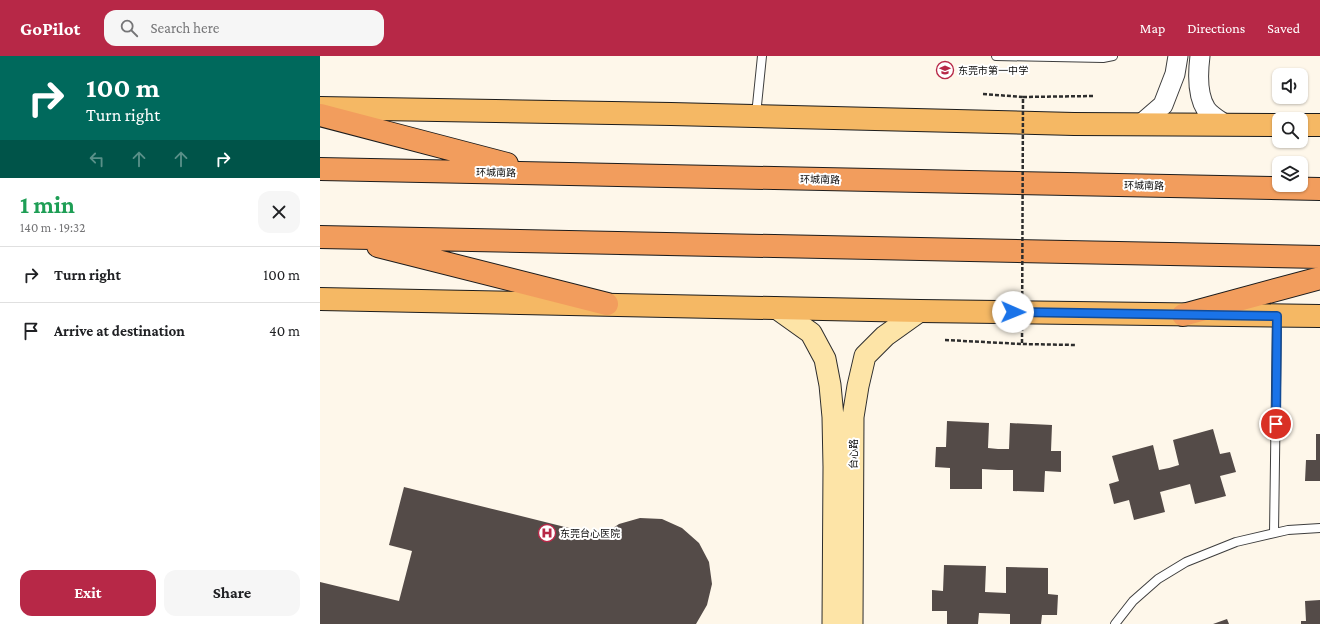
<!DOCTYPE html>
<html lang="en">
<head>
<meta charset="utf-8">
<style>
	:root { --surface:#fff; --page:#f6f6f6; --text:#202124; --muted:#757577; --line:#e0e0e0; --accent:#b72847 }
	body { margin:0; font-family:"Crimson Pro","Noto Sans SC",serif; background:var(--page); color:var(--text); height:100vh; display:flex; flex-direction:column; font-size:15px; white-space:nowrap }
	* { box-sizing:border-box; margin:0 }
	p { font-size:13px; color:var(--muted) }
	.icon { flex:none; width:22px; height:22px; fill:none; stroke:currentColor; stroke-width:2; stroke-linecap:round; stroke-linejoin:round }
	.map { position:relative; flex:1; overflow:hidden }
	.sheet { display:flex; flex-direction:column; background:var(--surface); width:320px }
	.sheet>* { flex:none }
	.guide { background:#00695c; color:#fff; overflow:hidden }
	.fabs { position:absolute; left:952px; top:12px; display:grid; gap:8px }
	.fabs a { display:grid; place-items:center; width:36px; height:36px; border-radius:8px; background:var(--surface); box-shadow:0 1px 3px #0004; font-size:20px }
	.pin { position:absolute; display:grid; place-items:center; width:34px; height:34px; color:#fff; margin:-17px; border:2px solid #fff; border-radius:50%; box-shadow:0 1px 4px #0007 }
	.me { position:absolute; width:44px; margin:-22px; rotate:91deg; stroke-linejoin:round; filter:drop-shadow(0 0 3px #0008) }
	.turn { display:flex; align-items:center; gap:14px; height:84px; padding:0 20px; font-size:18px }
	.turn .icon { width:52px; height:52px; stroke-width:2.5 }
	.turn b { display:block; font-size:28px; line-height:34px }
	.lanes { display:flex; align-items:center; height:38px; padding:0 20px; background:#0003; justify-content:center; gap:20px; direction:ltr }
	.lanes .off { opacity:.35 }
	.round { display:grid; place-items:center; flex:none; width:42px; height:42px; border-radius:12px; background:var(--page) }
	.summary { display:flex; align-items:center; justify-content:space-between; height:68px; padding:0 20px }
	h1 { font-size:24px; font-weight:700; line-height:30px; color:#1e9e55 }
	.cta { display:flex; gap:8px; margin-top:auto; padding:8px 20px }
	.cta a { flex:1; height:46px; border-radius:12px; background:var(--accent); color:#fff; font-size:16px; font-weight:700; line-height:46px; text-align:center }
	.cta a+a { background:var(--page); color:var(--text) }
	ul { padding:0; list-style:none }
	li { display:flex; align-items:center; gap:12px; height:56px; padding:0 20px; border-top:1px solid var(--line) }
	li div { flex:1 }
	li b { display:block; font-size:15px }
	li em { font-style:normal }
	header { display:flex; align-items:center; gap:24px; box-sizing:border-box; height:56px; padding:0 20px; background:var(--accent); color:#fff }
	header strong { font-size:19px }
	nav { display:flex; gap:22px; margin-inline-start:auto; font-size:14px }
	.search { width:280px; height:36px; background:var(--page); display:flex; align-items:center; gap:10px; box-sizing:border-box; padding:0 14px; border-radius:12px; color:var(--muted); font-size:15px }
	main { display:flex; flex:1; min-height:0 }
	.map>svg:first-child { display:block }
	.building { fill:#544b48 }
	.lines { fill:none; stroke-linecap:round; stroke-linejoin:round }
	.service-casing { stroke:#3e3e3e; stroke-width:10 }
	.tertiary-casing { stroke:#3e3e3e; stroke-width:21 }
	.secondary-casing { stroke:#2d2d2d; stroke-width:23 }
	.primary-casing { stroke:#1c1c1c; stroke-width:24 }
	.trunk-casing { stroke:#1c1c1c; stroke-width:24 }
	.path { stroke:#2d2d2d; stroke-width:2.5; stroke-dasharray:4 2; stroke-linecap:butt }
	.service { stroke:#fff; stroke-width:8 }
	.tertiary { stroke:#fff; stroke-width:19 }
	.secondary { stroke:#fde4a7; stroke-width:21 }
	.primary { stroke:#f5b864; stroke-width:22 }
	.trunk { stroke:#f29d5d; stroke-width:22 }
	.path-bridge { stroke:#2d2d2d; stroke-width:2.5; stroke-dasharray:4 2; stroke-linecap:butt }
	.route-casing { stroke:#114b97; stroke-width:10 }
	.route { stroke:#1a73e8; stroke-width:7 }
	.labels { text-anchor:middle; stroke-width:4; stroke-linejoin:round; paint-order:stroke }
	.poi-label { font-size:10px; fill:#0b0b0b; stroke:#fff; text-anchor:start }
	.street-label { font-size:10px; fill:#0b0b0b; stroke:#fff }
</style>
</head>
<body>
<header>
<strong>GoPilot</strong>
<div class="search"><svg class="icon" aria-label="search" viewBox="0 0 24 24"><circle cx="10" cy="10" r="6"/><path d="M15 15l6 6"/></svg>Search here</div>
<nav><a>Map</a><a>Directions</a><a>Saved</a></nav>
</header>
<main>
<section class="sheet">
<div class="guide">
<div class="turn"><svg class="icon" aria-label="right" viewBox="0 0 24 24"><path d="M7 20v-9h11M14 6l5 5-5 5"/></svg><div><b>100 m</b>Turn right</div></div>
<div class="lanes"><svg class="icon off" aria-label="left" viewBox="0 0 24 24"><path d="M17 20v-9H6M10 6l-5 5 5 5"/></svg><svg class="icon off" aria-label="ahead" viewBox="0 0 24 24"><path d="M12 20V5M6 11l6-6 6 6"/></svg><svg class="icon off" aria-label="ahead" viewBox="0 0 24 24"><path d="M12 20V5M6 11l6-6 6 6"/></svg><svg class="icon" aria-label="right" viewBox="0 0 24 24"><path d="M7 20v-9h11M14 6l5 5-5 5"/></svg></div>
</div>
<div class="summary"><div><h1>1 min</h1><p>140 m · 19:32</p></div><a class="round"><svg class="icon" aria-label="close" viewBox="0 0 24 24"><path d="M6 6l12 12M18 6L6 18"/></svg></a></div>
<ul>
<li><svg class="icon" aria-label="right" viewBox="0 0 24 24"><path d="M7 20v-9h11M14 6l5 5-5 5"/></svg><div><b>Turn right</b></div><em>100 m</em></li>
<li><svg class="icon" aria-label="arrive" viewBox="0 0 24 24"><path d="M6 21V4h12l-3 4 3 4H6"/></svg><div><b>Arrive at destination</b></div><em>40 m</em></li>
</ul>
<div class="cta"><a>Exit</a><a>Share</a></div>
</section>
<div class="map">
<svg width="1000" height="568" viewBox="0 0 1000 568">
	<rect width="100%" height="100%" fill="#fef7ea"/>
	<path class="building" d="M627,365L669,367L668,392L678,393H689L690,367L732,369L731,395H741V416L725,415L724,436L693,435V414H678L662,413V433H630V412L615,411L616,391H626Z
		M893,373L900,398L910,396L916,416L900,420L906,440L875,448L870,428L840,436L845,456L814,464L809,444L794,448L789,428L799,425L792,400L833,389L839,414L849,412L859,409L853,384Z
		M996,378H1000V425H985L986,404H996Z
		M84,431L281,480L299,468L320,462L342,463L362,472L379,487L389,506L392,528L387,549L376,568H0V526L79,545L92,495L69,489Z
		M624,509L666,510L665,536L686,537V511L728,512V538L738,539L737,559H722L721,568H690V558L659,557L658,568H627V555H612V534L623,535Z
		M1000,544V568H981V565H986L985,545Z
		M907,563L909,568H893Z"/>
	<g class="lines">
		<g class="service-casing">
			<path id="service" d="M676,0L783,2L793,0
				M436,59L442,0
				M954,477L957,260
				M795,568L813,545L838,523L866,506L916,486L968,474L1000,472"/>
		</g>
		<g class="tertiary-casing">
			<path id="tertiary" d="M880,0C878,16 877,39 886,53C891,60 899,64 906,69
				M821,68L843,49L855,18L858,0"/>
		</g>
		<g class="secondary-casing">
			<path id="secondary" d="M456,252L491,277L505,303L510,329L513,361L514,411L513,568
				M532,568L533,361L538,330L545,300L565,280L600,255"/>
		</g>
		<g class="primary-casing">
			<path id="primary" d="M0,52L351,58L754,68L959,69
				M981,69H1000
				M0,243L600,255L1000,260"/>
		</g>
		<g class="trunk-casing">
			<path id="trunk" d="M0,59L187,108
				M0,113L1000,133
				M0,181L1000,201
				M58,190L287,248
				M863,259L1000,222"/>
		</g>
		<path class="path" d="M703,41L773,40
			M625,284L702,288"/>
		<use href="#service" class="service"/>
		<use href="#tertiary" class="tertiary"/>
		<use href="#secondary" class="secondary"/>
		<use href="#primary" class="primary"/>
		<use href="#trunk" class="trunk"/>
		<path class="path-bridge" d="M663,38L703,41L702,288L756,289"/>
	</g>
	<g class="lines">
		<g class="route-casing">
			<path id="route" d="M693,256L957,260L956,368"/>
		</g>
		<use href="#route" class="route"/>
	</g>
	<defs>
		<g id="school-ring" transform="scale(0.9)"><circle r="9.5" fill="#fff" stroke="#b72847" stroke-width="1.5"/><path d="M0-5L7-2L0 1L-7-2ZM-4 1L0 2.5L4 1V4Q0 6-4 4Z" fill="#b72847"/></g>
		<g id="hospital-ring" transform="scale(0.9)"><circle r="9.5" fill="#fff" stroke="#b72847" stroke-width="1.5"/><path d="M-5-5h3v3.5h4V-5h3V5h-3V1.5h-4V5h-3Z" fill="#b72847"/></g>
	</defs>
	<g fill-rule="evenodd">
		<use href="#school-ring" x="625" y="14"/>
		<use href="#hospital-ring" x="227" y="477"/>
	</g>
	<g class="labels">
		<g class="poi-label">
			<text x="638" y="18">东莞市第一中学</text>
			<text x="240" y="481">东莞台心医院</text>
		</g>
		<g class="street-label">
			<text transform="translate(176 116) rotate(1)" y="4">环城南路</text>
			<text transform="translate(500 123) rotate(1)" y="4">环城南路</text>
			<text transform="translate(824 129) rotate(1)" y="4">环城南路</text>
			<text transform="translate(533 398) rotate(-90)" y="4">台心路</text>
		</g>
	</g>
</svg>
<div class="fabs">
<a><svg class="icon" aria-label="sound" viewBox="0 0 24 24"><path d="M4 9h4l5-4v14l-5-4H4zM17 9q2 3 0 6"/></svg></a>
<a><svg class="icon" aria-label="search" viewBox="0 0 24 24"><circle cx="10" cy="10" r="6"/><path d="M15 15l6 6"/></svg></a>
<a><svg class="icon" aria-label="layers" viewBox="0 0 24 24"><path d="M12 4l9 5-9 5-9-5zM3 14l9 5 9-5"/></svg></a>
</div>
<div class="pin" style="left:956px;top:368px;background:#d93025"><svg class="icon" aria-label="arrive" viewBox="0 0 24 24"><path d="M6 21V4h12l-3 4 3 4H6"/></svg></div>
<svg class="me" style="left:693px;top:256px" viewBox="-20 -20 40 40"><circle r="19" fill="#fff"/><path d="M0-13L10 11 0 6-10 11z" fill="#1a73e8"/></svg>
</div>
</main>
</body>
</html>
